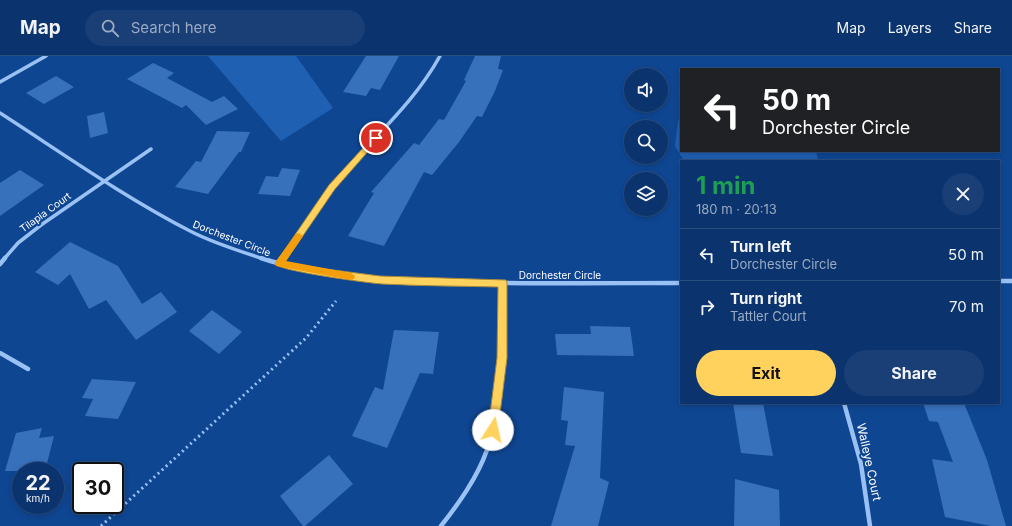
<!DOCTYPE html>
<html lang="en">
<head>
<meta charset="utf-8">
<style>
	:root { --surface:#0b346e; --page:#193f76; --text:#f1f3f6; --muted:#9aaac2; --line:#2b4f81; --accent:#ffd25d }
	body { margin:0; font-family:Inter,sans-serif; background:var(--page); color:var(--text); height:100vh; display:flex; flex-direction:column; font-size:15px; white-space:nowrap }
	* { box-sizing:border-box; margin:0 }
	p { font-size:13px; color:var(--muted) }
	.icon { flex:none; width:22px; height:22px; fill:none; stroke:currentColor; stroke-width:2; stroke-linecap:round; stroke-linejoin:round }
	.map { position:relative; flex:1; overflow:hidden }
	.sheet { position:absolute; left:680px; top:104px; width:320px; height:244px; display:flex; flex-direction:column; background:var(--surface); border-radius:0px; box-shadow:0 2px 6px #0003,0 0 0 1px var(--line) }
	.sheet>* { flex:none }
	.top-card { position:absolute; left:680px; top:12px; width:320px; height:84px; border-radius:0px; box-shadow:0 2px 6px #0003,0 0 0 1px var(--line); background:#202124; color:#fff; overflow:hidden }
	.fabs { position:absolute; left:624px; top:12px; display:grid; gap:8px }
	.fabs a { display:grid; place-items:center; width:44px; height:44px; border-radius:50%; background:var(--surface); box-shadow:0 2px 6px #0003,0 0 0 1px var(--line); font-size:20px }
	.speed { position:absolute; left:12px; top:406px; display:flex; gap:8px; font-size:20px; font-weight:700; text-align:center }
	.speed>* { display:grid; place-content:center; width:52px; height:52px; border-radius:50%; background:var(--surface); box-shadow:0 2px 6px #0003,0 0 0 1px var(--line); line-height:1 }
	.speed small { font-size:10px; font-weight:400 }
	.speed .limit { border:2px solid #111; border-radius:6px; background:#fff; color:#111 }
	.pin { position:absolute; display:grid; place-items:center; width:34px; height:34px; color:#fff; margin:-17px; border:2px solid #fff; border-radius:50%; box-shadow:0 1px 4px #0007 }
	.me { position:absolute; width:44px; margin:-22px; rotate:10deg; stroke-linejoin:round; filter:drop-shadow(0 0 3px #0008) }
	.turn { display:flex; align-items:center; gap:14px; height:84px; padding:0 16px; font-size:18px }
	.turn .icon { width:52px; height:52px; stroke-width:2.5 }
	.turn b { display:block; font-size:28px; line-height:34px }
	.round { display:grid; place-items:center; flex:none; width:42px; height:42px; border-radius:21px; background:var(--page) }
	.headline { display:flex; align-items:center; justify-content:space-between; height:68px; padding:0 16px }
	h1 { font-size:24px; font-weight:700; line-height:30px; color:#1e9e55 }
	.button { display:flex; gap:8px; margin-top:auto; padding:8px 16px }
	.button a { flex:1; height:46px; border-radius:24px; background:var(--accent); color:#111; font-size:16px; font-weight:700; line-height:46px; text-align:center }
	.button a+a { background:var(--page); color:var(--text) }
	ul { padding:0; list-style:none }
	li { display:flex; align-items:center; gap:12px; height:52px; padding:0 16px; border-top:1px solid var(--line) }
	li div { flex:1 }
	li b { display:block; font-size:15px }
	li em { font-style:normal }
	header { display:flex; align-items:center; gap:24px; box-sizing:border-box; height:56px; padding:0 20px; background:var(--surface); border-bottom:1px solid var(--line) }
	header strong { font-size:19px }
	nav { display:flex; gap:22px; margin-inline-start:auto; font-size:14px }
	.search { width:280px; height:36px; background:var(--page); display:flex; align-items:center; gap:10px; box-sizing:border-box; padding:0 14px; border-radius:22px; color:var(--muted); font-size:15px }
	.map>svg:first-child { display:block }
	.green { fill:#2060b2 }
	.building { fill:#3770bb }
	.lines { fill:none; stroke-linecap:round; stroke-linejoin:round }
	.path { stroke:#9ac1f4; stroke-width:3; stroke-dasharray:2 3.5; stroke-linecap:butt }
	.street-far1 { stroke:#9ac1f4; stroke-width:3.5 }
	.street { stroke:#9ac1f4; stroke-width:4.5 }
	.route { fill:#ffd25d; stroke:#a6883c }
	.slow { fill:#f59e0b }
	.labels { text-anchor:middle; stroke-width:4; stroke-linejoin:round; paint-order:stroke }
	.street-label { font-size:10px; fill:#fff; stroke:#0f4692 }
	.near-street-label { font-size:12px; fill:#fff; stroke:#0f4692 }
</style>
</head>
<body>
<header>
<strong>Map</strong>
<div class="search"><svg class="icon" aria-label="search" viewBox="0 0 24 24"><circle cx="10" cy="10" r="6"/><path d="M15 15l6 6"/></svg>Search here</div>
<nav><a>Map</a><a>Layers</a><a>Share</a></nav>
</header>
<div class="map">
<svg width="1012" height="470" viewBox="0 0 1012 470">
	<rect width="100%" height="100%" fill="#0f4692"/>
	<path class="green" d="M208,0H296L333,52L281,85Z
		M681,62V95H814L816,96L818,104L815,105H684L675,90L678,65Z"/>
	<path class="building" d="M366,0H399L380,34L371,32L366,40L343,36Z
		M475,0H501L498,13L503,14L495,35L482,61L477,60L459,86L432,119L424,116L384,190L348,180L374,137L371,136L414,87L419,89L439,63L444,64L466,25L464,24Z
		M153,7L174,17L167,22L212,46L224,40L238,53L206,69L186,49L182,52L127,23Z
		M56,20L74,31L44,48L26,37Z
		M104,56L108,77L90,82L87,60Z
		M217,75L250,76L241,96H239L208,138L175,131L196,105L201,106Z
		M282,112L300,114L290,140L258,138L266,120L278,121Z
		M20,114L44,129L0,160V127Z
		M70,186L118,210L142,248L161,236L177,256L136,284L106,244L89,253L70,218L58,229L35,216Z
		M212,254L242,276L219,298L189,275Z
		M590,270L630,271L634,300L557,299L555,278H591Z
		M394,274L439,276L433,318L420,317L387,392L352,380L375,331L383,334Z
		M92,323L136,326L118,363L85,360L93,343L82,342Z
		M564,331L604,336L600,422L609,426L598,470H551L575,390L565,389L568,365L561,364Z
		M733,347H763L773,400L741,397Z
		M923,347H964L987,404L1006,470H991L945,461L932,403L953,406L938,366L929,365Z
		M42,372L39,382L54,380L45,415H5L16,377Z
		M329,399L353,428L305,470H303L280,440Z
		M735,423L779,434L780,470H734Z"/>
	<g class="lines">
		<path class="path" d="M101,470L306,282L336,245"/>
		<path class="street-far1" d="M0,26L46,0
			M0,57C62,97 124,141 190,175C213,187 239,195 264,203
			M4,203L18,187L41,169L151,93
			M282,203C303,173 323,141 347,113C380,75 415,45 440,0"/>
		<path class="street" d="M261,202C323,223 391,224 456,226C531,228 606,227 681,227
			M0,208L5,202
			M279,208L283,202
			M999,225H1012
			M0,297L28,313
			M844,347L861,408L870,470
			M441,470C459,447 477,422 487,394C507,341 503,282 503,227"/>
	</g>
	<path class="route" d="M376,79L380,82L379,83L335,133L285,206L310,211L380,220L506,224L507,227V302L498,374L497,378L493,379L489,378L488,374L497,302L498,231C459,230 420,230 382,228C368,227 279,215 275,208L329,129L374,80Z"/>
	<path class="slow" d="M299,177L303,180L286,205L351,217L355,220L354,223L351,224L276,210L275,208L276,205L296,178Z"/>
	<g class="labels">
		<g class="street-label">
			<text transform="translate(45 156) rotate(-36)" y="4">Tilapia Court</text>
			<text transform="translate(232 182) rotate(21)" y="4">Dorchester Circle</text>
			<text x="560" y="223">Dorchester Circle</text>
		</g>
		<g class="near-street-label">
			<text transform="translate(869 406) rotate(78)" y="4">Walleye Court</text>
		</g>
	</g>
</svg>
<div class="fabs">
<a><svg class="icon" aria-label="sound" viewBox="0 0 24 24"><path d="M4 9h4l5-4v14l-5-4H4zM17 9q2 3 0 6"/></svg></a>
<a><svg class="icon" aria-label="search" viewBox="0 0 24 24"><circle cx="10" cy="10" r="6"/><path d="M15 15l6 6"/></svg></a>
<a><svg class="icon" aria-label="layers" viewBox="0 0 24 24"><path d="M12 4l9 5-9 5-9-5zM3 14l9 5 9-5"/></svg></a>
</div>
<div class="speed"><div>22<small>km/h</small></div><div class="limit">30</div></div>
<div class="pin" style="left:376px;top:82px;background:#d93025"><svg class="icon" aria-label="arrive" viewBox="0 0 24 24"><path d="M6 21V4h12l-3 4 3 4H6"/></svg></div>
<svg class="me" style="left:493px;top:374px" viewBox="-20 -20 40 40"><circle r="19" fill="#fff"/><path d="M0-13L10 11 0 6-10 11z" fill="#ffd25d"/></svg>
<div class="top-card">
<div class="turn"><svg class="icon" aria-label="left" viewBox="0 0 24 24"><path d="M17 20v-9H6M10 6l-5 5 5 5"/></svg><div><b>50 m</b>Dorchester Circle</div></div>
</div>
<section class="sheet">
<div class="headline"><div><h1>1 min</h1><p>180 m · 20:13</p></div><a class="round"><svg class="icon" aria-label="close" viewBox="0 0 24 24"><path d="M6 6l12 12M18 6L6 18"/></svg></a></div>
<ul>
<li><svg class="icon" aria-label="left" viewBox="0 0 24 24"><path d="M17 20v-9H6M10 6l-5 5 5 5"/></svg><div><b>Turn left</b><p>Dorchester Circle</p></div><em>50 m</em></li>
<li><svg class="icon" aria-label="right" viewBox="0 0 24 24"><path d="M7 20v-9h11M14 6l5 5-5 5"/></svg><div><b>Turn right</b><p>Tattler Court</p></div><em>70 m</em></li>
</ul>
<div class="button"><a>Exit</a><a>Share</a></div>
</section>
</div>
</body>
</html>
